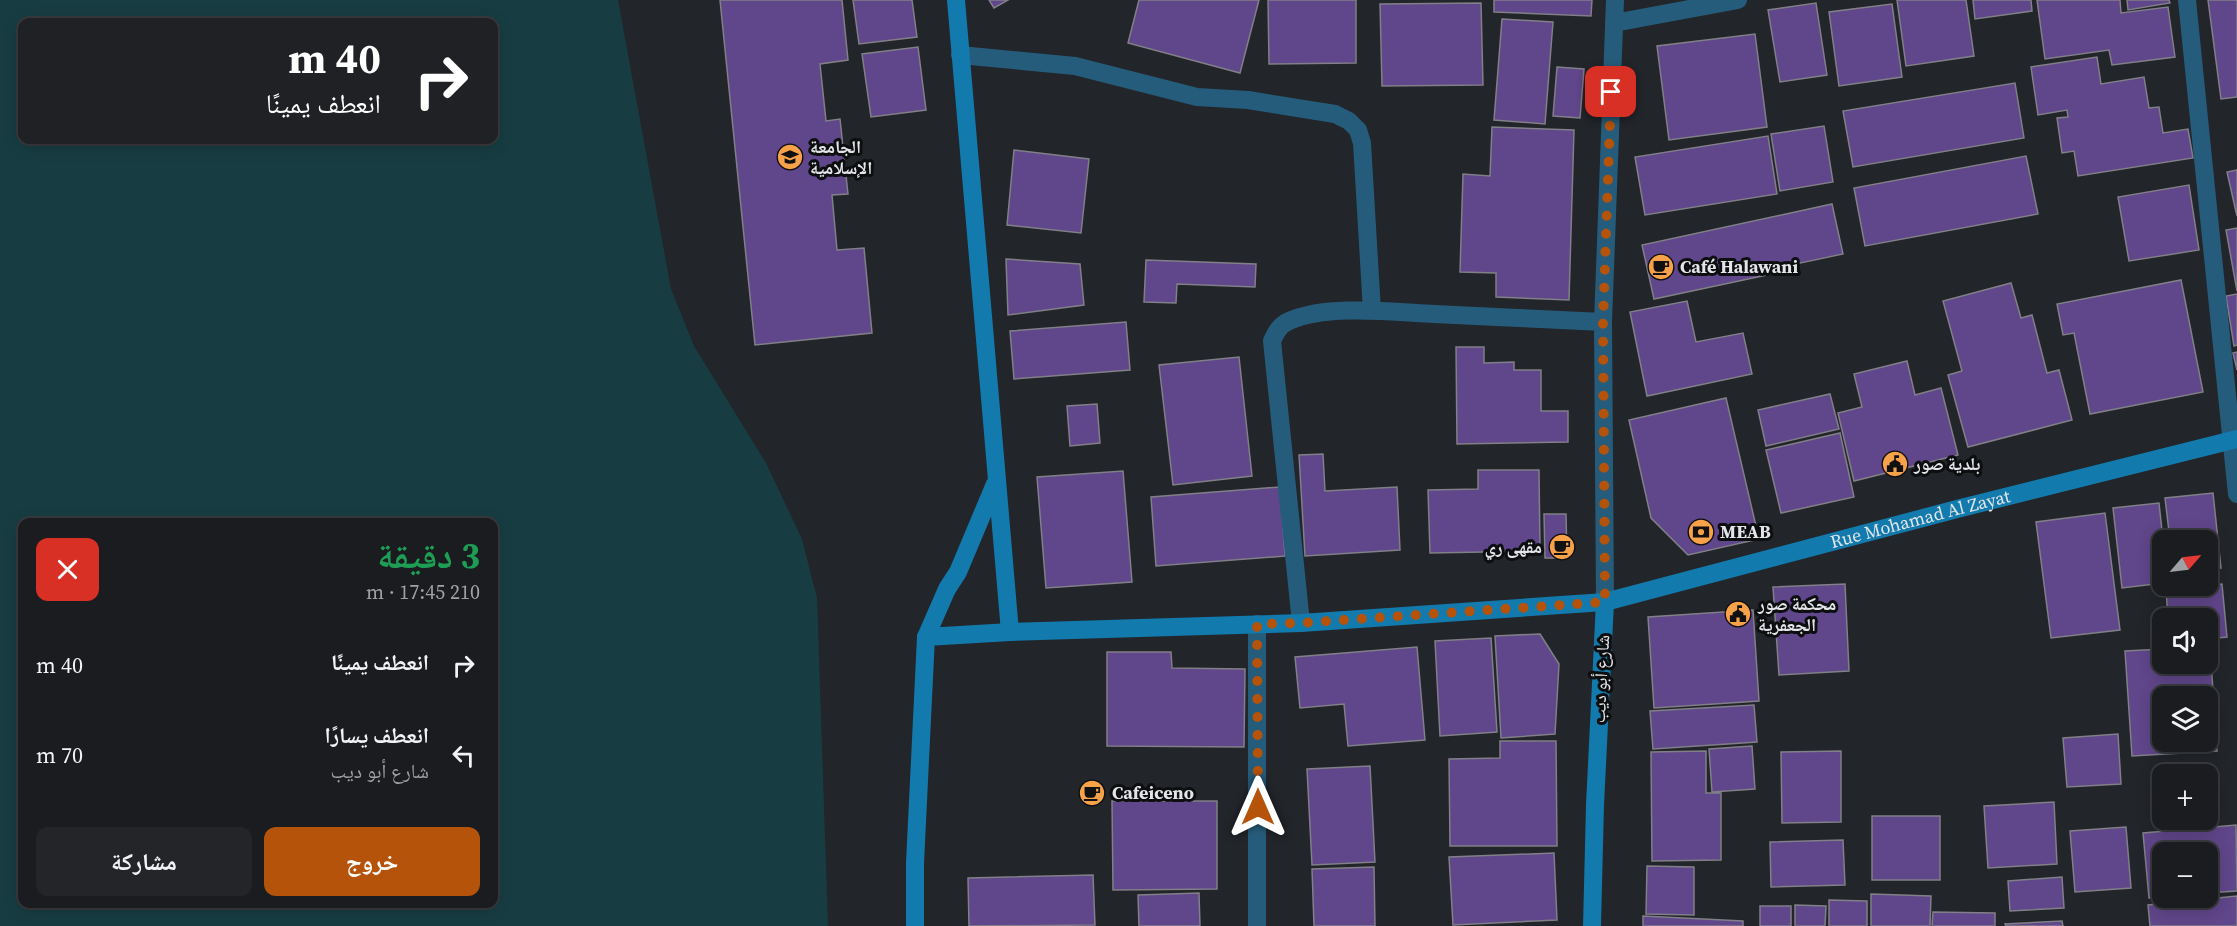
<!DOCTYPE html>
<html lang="ar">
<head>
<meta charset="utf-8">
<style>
	:root { --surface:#1a1c20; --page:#232529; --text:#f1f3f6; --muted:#9fa1a5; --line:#383a3e; --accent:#b45309 }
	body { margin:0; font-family:"Source Serif 4","Noto Naskh Arabic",serif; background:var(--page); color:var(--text); direction:rtl; height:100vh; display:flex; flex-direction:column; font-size:22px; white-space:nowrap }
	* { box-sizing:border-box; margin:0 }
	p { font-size:20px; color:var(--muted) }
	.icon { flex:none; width:33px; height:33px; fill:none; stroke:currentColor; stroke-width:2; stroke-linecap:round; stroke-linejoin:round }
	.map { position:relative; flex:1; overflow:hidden; direction:ltr }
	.side { position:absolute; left:18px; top:518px; width:480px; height:390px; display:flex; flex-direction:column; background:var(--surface); border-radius:12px; box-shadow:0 3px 15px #0003,0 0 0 2px var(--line); direction:rtl }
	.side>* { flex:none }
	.top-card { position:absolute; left:18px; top:18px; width:480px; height:126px; border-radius:12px; box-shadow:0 3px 15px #0003,0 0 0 2px var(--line); direction:rtl; background:#202124; color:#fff; overflow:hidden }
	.needle { width:39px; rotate:62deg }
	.controls { position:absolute; left:2152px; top:530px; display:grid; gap:12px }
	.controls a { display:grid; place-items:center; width:66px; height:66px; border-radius:12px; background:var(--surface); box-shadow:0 3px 15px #0003,0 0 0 2px var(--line); font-size:30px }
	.pin { position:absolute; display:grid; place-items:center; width:51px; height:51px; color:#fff; margin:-26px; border-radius:12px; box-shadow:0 3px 9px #0006 }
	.me { position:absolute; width:66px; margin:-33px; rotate:0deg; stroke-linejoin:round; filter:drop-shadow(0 0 4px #0008) }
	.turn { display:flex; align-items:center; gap:21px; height:126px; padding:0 18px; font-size:27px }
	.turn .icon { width:78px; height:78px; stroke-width:2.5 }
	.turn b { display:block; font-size:42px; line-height:51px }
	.round { display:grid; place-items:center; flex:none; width:63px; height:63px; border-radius:12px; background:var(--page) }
	.headline { display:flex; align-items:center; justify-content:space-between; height:102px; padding:0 18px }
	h1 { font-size:36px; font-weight:700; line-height:45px; color:#1e9e55 }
	.cta { display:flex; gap:12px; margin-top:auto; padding:12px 18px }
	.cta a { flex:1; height:69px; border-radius:12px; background:var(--accent); color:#fff; font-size:24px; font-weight:700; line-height:69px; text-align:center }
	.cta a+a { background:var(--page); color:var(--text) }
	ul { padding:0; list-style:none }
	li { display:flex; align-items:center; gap:18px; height:90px; padding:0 18px }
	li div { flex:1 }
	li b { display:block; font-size:22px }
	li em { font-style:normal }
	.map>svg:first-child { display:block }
	.water { fill:#173d42; fill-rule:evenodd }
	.building { fill:#60468a; stroke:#817f87; stroke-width:1.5; fill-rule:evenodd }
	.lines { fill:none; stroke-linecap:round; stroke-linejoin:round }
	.street { stroke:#265c7b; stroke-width:18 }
	.secondary { stroke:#127aac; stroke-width:18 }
	.route { stroke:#b45309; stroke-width:10; stroke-dasharray:0 18 }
	.labels { text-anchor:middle; stroke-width:6; stroke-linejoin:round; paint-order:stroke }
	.poi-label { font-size:18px; font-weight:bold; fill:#e3e5e9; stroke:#0d0e10; text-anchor:start }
	.street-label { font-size:18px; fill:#e3e5e9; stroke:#0d0e10 }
</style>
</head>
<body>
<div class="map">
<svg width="2237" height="926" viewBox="0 0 2237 926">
	<rect width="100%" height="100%" fill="#22252a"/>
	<path class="water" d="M0,0H618L671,289L694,346L766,463L802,539L817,598L828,926H0ZM22,22H494V140H22ZM22,522H494V903H22Z"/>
	<path class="building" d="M720,0H842L848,60L820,64L826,121L840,119L848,194L832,195L837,250L864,248L872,333L755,345Z
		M853,0H912L917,37L859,44Z
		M989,0H1008L994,8Z
		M1139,0H1259L1240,73L1128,43Z
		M1268,0H1356V63L1269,64Z
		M1494,0H1592L1591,16L1494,12Z
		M1897,0H1966L1974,56L1906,66Z
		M1973,0H2031L2032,11L1975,19Z
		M2037,0H2120L2121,13L2168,7L2175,57L2112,65L2109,50L2045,59Z
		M2127,0H2169L2170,3L2128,10Z
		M2208,0H2237V97L2221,99Z
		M1481,3L1483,85L1382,86L1380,4Z
		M1816,3L1827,75L1780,82L1768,10Z
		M1892,4L1902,77L1839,86L1829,12Z
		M1502,19L1553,22L1545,124L1494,120Z
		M1755,34L1767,127L1669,140L1657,46Z
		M918,47L926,110L871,117L862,54Z
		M2097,57L2101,84L2144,77L2149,108L2159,107L2163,133L2188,129L2193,158L2078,176L2074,151L2062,153L2057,118L2068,117L2067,110L2038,115L2031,67Z
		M1557,67L1584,69L1580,118L1553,116Z
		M2015,83L2024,138L1853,167L1843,111Z
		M1824,126L1833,182L1780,191L1771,134Z
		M1492,127L1574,130L1569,300L1496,297V273L1460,272L1463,174L1490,176Z
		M1768,136L1777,194L1645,215L1635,157Z
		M1014,150L1089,159L1081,233L1007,225Z
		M2026,156L2038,214L1865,246L1854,188Z
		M2237,170V216L2227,172Z
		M2189,185L2199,250L2129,261L2118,197Z
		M1832,204L1843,254L1781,267V272L1654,299L1642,245Z
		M2237,228V291L2226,230Z
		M1006,259L1080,264L1084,305L1008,315Z
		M1146,260L1256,264L1255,287L1177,284L1176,303L1144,302Z
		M2181,280L2203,392L2090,414L2074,333L2063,335L2057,304Z
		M2011,283L2021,318L2032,315L2047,373L2059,370L2072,420L1968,447L1948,375L1962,371L1943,301Z
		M2237,294V345L2234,346L2226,296Z
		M1687,301L1696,342L1743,333L1752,374L1647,396L1630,312Z
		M1126,322L1130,370L1014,379L1010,331Z
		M1456,347H1484V363L1514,362V370H1541V411H1568V442L1457,444Z
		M2237,352V370L2233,353Z
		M1239,357L1252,476L1173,485L1159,365Z
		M1907,361L1915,395L1941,388L1958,455L1854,481L1838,413L1862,407L1854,374Z
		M1830,394L1839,429L1766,446L1758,410Z
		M1726,398L1759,539L1688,555L1651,518L1629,420Z
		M1097,404L1100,443L1070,446L1067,406Z
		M1840,433L1854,497L1781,513L1766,450Z
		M1323,454L1325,491L1397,487L1400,550L1305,556L1299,455Z
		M1478,470H1539L1540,551L1430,553L1428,490L1478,489Z
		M1123,471L1132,582L1046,588L1037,477Z
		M1280,487L1285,556L1156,566L1151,497Z
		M2213,493L2221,568L2208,569V540H2170L2165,498Z
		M2159,503L2163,540V583L2122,588L2113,508Z
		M2105,513L2120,630L2051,638L2036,522Z
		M1544,514H1566L1567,558H1545Z
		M1845,584L1849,671L1779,675L1773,587Z
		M2222,584L2227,637L2208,639V618H2168L2166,590Z
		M1753,610L1759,701L1654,708L1648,617Z
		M1540,634L1559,664L1555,734L1501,738L1495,636Z
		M1491,638L1497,732L1440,736L1435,641Z
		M2210,646L2217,751L2132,756L2125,651L2163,649V663H2208V647ZM2163,696H2208V741H2163Z
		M1417,647L1425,740L1348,746L1344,704L1300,708L1295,657Z
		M1107,652H1171L1172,668L1245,669L1244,747L1107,746Z
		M1754,705L1757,742L1653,749L1650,711Z
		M2118,734L2121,784L2067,787L2063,738Z
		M1500,741H1556L1557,846H1450L1449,759L1500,758Z
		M1752,746L1755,789L1712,792L1709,749Z
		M1706,751V793H1721V860L1652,861L1651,752Z
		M1841,751V822L1782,823L1781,752Z
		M1370,766L1375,862L1312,865L1307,769Z
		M1112,801H1217V889L1113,890Z
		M2054,802L2057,864L1988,868L1984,806Z
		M1872,816H1940V880H1872Z
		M2236,825L2237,891L2208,893V852H2163L2164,897L2149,898L2143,833Z
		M2126,827L2131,888L2075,892L2070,831Z
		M1843,840L1845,885L1771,887L1770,842Z
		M1554,853L1557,920L1453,925L1449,857Z
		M1647,866L1694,867V915L1646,914Z
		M1374,867L1375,926H1314L1312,869Z
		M1093,875L1095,925L969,926L968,878Z
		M2062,877L2064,908L2010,911L2008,881Z
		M1199,893L1200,926H1139L1138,895Z
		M1871,894L1931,896L1930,926H1871Z
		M2237,896V926H2150L2148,905Z
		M1829,900L1867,901V926H1829Z
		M1795,905L1826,906L1825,926H1795Z
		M1760,906H1791V926H1760Z
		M1933,912L1995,913V926H1932Z
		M1643,916L1743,921V926H1643Z
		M2062,921L2063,926H2006L2005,924Z"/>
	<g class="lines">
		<path class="street" d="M2187,0L2237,494
			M1614,23L1738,0
			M960,55L1075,66L1197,97L1248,100L1335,114L1349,121L1358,130L1362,143L1372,311
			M1605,602L1603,322L1615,0
			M1301,623L1272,341C1276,332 1280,325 1289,321C1327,304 1393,312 1434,314C1490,317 1547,319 1603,322
			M1257,624V926"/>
		<g class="secondary">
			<path d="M956,0L1010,632"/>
			<path id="s1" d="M926,637L1010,632L1301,623L1605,602L1957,509L2237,439"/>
			<path d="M915,926V863L926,637L947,589L958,572L995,484"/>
			<path d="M1592,926L1595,805L1605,602"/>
		</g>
	</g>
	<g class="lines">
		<path class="route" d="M1258,807L1257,624L1301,623L1605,602L1603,322L1611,92"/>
	</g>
	<defs>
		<g id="university-disc" transform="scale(1.35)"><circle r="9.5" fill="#f7a149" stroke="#0d0e10"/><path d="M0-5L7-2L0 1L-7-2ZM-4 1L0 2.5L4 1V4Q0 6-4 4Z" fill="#111"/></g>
		<g id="cafe-disc" transform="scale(1.35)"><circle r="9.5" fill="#f7a149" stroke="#0d0e10"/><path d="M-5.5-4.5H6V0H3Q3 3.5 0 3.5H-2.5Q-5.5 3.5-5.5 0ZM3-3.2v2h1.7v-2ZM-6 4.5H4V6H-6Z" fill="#111"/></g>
		<g id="civic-disc" transform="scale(1.35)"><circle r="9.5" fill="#f7a149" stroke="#0d0e10"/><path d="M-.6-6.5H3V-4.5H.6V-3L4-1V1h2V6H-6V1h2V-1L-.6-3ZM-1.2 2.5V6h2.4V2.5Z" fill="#111"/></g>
		<g id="bank-disc" transform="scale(1.35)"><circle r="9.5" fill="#f7a149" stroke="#0d0e10"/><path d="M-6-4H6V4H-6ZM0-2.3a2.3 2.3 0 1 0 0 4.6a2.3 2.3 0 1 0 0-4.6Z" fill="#111"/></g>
	</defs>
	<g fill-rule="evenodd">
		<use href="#university-disc" x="790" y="157"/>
		<use href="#cafe-disc" x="1661" y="267"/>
		<use href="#civic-disc" x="1895" y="464"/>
		<use href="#bank-disc" x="1701" y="532"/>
		<use href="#cafe-disc" x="1562" y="547"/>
		<use href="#civic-disc" x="1738" y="614"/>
		<use href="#cafe-disc" x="1092" y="793"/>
	</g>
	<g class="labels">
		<g class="poi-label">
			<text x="810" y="153">الجامعة<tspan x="810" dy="21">الإسلامية</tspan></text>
			<text x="1680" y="273">Café Halawani</text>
			<text x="1914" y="470">بلدية صور</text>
			<text x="1720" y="538">MEAB</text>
			<text x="1542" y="553" text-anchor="end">مقهى ري</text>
			<text x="1758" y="610">محكمة صور<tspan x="1758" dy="21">الجعفرية</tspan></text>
			<text x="1112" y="799">Cafeiceno</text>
		</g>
		<g class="street-label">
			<text dy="6" stroke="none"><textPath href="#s1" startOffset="1006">Rue Mohamad Al Zayat</textPath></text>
			<text transform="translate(1601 679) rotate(-87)" y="6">شارع أبو ديب</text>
		</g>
	</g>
</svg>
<div class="controls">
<a><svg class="needle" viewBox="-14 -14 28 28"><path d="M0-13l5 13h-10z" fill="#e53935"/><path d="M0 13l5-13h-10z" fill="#9fa1a5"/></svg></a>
<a><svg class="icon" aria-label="sound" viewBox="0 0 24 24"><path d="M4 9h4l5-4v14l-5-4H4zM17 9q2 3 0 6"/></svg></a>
<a><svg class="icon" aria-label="layers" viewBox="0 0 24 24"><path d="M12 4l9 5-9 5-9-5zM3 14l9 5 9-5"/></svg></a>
<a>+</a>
<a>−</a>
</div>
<div class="pin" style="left:1611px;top:92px;background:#d93025"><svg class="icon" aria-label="arrive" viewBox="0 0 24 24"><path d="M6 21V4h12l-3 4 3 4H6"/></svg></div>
<svg class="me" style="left:1258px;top:807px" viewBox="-20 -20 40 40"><path d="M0-17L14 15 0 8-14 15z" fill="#b45309" stroke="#fff" stroke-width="4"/></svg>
<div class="top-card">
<div class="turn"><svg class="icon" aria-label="right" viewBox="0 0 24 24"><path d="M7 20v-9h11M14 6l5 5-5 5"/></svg><div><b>40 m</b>انعطف يمينًا</div></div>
</div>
<section class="side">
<div class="headline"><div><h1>3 دقيقة</h1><p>210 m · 17:45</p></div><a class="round" style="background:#d93025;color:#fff"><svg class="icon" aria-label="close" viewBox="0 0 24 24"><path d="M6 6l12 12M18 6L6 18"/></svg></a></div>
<ul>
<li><svg class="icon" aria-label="right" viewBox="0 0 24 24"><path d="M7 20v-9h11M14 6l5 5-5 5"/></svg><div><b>انعطف يمينًا</b></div><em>40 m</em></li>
<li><svg class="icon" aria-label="left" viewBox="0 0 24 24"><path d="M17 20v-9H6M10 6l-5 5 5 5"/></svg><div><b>انعطف يسارًا</b><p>شارع أبو ديب</p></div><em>70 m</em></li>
</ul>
<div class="cta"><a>خروج</a><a>مشاركة</a></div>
</section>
</div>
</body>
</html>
